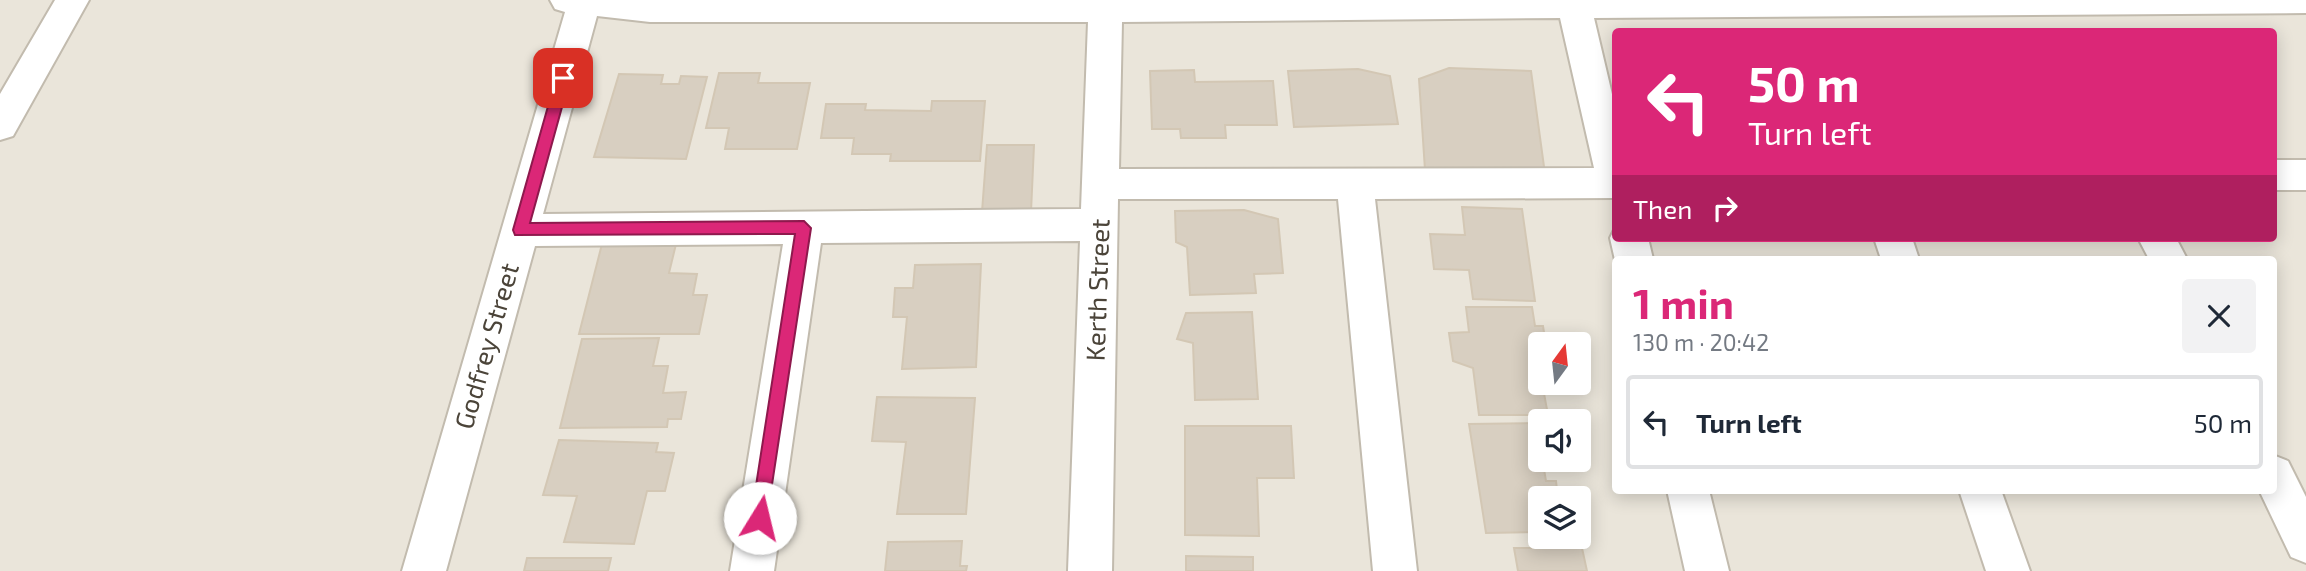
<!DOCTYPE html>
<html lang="en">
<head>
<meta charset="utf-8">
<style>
	:root { --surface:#fff; --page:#f2f2f3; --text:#1f2937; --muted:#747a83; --line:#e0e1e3; --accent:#db2777 }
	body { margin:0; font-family:"Exo 2",sans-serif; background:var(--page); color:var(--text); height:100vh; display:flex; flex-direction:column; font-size:26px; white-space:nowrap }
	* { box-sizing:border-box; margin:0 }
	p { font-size:23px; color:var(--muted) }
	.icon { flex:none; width:38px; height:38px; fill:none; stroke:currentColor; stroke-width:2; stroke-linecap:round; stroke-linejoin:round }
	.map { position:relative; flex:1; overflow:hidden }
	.drawer { position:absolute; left:1612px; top:256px; width:665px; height:238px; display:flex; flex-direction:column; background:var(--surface); border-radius:7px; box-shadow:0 4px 18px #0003 }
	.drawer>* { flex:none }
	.hud { position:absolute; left:1612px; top:28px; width:665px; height:214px; border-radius:7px; box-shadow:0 4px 18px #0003; background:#db2777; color:#fff; overflow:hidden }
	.needle { width:46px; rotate:15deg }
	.buttons { position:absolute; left:1528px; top:332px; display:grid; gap:14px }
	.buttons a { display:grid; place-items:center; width:63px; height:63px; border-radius:7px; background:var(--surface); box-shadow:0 4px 18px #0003; font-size:35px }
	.pin { position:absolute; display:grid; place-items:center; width:60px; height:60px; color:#fff; margin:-30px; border-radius:14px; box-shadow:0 4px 10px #0006 }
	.me { position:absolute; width:77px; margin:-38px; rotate:9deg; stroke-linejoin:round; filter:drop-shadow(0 0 5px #0008) }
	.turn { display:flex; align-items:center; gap:24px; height:147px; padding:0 21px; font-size:32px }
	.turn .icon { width:91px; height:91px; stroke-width:2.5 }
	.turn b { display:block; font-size:49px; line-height:60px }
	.then { display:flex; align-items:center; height:66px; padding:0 21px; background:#0003; gap:14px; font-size:26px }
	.round { display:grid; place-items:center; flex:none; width:74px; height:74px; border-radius:7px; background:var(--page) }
	.head { display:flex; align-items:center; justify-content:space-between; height:119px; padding:0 21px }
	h1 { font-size:42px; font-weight:700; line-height:52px; color:var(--accent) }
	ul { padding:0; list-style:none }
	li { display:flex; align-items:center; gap:21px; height:94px; margin:0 14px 10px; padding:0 7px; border:4px solid var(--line); border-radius:7px }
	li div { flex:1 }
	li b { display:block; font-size:26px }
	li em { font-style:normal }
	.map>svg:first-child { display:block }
	.residential { fill:#eae5da; fill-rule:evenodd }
	.building { fill:#d8cfc1; stroke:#d3c7b4; stroke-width:2 }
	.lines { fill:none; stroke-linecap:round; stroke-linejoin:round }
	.minor-casing { stroke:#c2bbae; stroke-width:4 }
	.minor { fill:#fff; fill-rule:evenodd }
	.route { fill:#db2777; stroke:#8e194d; stroke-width:2 }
	.labels { text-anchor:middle; stroke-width:5; stroke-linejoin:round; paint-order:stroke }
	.street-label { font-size:26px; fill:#4b4439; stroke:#fff }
</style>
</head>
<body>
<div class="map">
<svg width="2306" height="571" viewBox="0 0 2306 571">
	<rect width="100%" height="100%" fill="#f6f3ec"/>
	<path class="residential" d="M0,0H2306V571H0ZM1615,32H2273V238H1615ZM1615,259H2273V490H1615ZM1540,345H1578V383H1540ZM1540,422H1578V460H1540ZM1540,499H1578V537H1540Z"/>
	<path class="building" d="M1449,68L1531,71L1545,174L1425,170L1419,79Z
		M1358,69L1390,76L1398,124L1294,127L1288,71Z
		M1194,70L1195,82L1273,81L1277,125H1225L1226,138H1181L1180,129H1152L1150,71Z
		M719,73H760L758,83H810L797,149H725L729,128H706Z
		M619,74L663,75L661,84H679L681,76L707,77L686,159L594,157Z
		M932,101H985L980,161H890L891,154H852L854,138H821L826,104H866L865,110L931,111Z
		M987,145H1034L1031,212H982Z
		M1462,207L1522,209L1535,301L1473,299L1469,270L1434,269L1430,234L1465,235Z
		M1244,210L1278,219L1283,273L1254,274L1256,293L1190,295L1187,247L1176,242L1175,211Z
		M602,244H676L669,273L697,274L693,295H707L699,334H579Z
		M981,264L976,367L902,369L907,317H893L895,288H913L915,265Z
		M1466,307H1532L1535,326H1543L1546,345H1540V383H1553L1554,388H1543L1548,415H1479L1473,368L1453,361L1449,333L1469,332Z
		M1252,312L1258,399L1195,400L1193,343L1177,339L1186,313Z
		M659,338L653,366H668L663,393L686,392L681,419H668L667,427L560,428L582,339Z
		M877,397L975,398L966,514H897L906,442L872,441Z
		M1536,423L1546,481H1556L1557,490H1569L1570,499H1540V532L1486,533L1469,424Z
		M1185,426H1291L1294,478H1257L1259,536L1185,535Z
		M559,440L658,443L656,452L674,453L665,491H647L634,544L564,542L577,496L543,495Z
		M962,541L960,566H967L966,571H885L888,542Z
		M1514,548H1582L1587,571H1518Z
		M1186,556L1253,557V571H1186Z
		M527,558H611L608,571H524Z"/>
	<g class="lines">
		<g class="minor-casing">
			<path id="minor" d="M55,0H89L13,136L0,140V94Z
				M550,0H2306V13L1594,18L1615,107V198L1375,199L1417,571H1373L1338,199H1118L1112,571H1068L1080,241L821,243L774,571H730L783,244L535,246L446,571H402L565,12L555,9ZM597,16L650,22H1088L1081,209L543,214ZM1560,18L1594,168L1119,169L1122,22Z
				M2273,160H2306V190H2273Z
				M1615,228V238H1648L1653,259L1615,260L1610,238Z
				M1874,238H1912L1919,259H1881Z
				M2138,238H2176L2187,259H2149Z
				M2273,455L2288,461L2306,497V563L2291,557L2259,490H2273Z
				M1667,490H1709L1729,571H1685Z
				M1959,490H2001L2030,571H1986Z"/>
		</g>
		<use href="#minor" class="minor"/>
	</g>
	<path class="route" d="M563,72L570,78L530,223L804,221L811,228L766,524L760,527L753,524L751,518L795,234L515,235L513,230L556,78Z"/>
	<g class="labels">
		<g class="street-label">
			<text transform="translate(1098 290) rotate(-88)" y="9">Kerth Street</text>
			<text transform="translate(487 346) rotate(-74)" y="9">Godfrey Street</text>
		</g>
	</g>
</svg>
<div class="buttons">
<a><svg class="needle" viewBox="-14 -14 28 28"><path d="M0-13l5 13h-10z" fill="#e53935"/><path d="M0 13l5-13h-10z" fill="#747a83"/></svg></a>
<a><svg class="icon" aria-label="sound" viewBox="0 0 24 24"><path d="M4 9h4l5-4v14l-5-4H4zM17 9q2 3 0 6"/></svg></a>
<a><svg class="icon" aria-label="layers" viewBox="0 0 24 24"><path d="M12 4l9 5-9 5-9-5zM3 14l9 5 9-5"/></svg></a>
</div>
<div class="pin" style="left:563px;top:78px;background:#d93025"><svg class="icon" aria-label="arrive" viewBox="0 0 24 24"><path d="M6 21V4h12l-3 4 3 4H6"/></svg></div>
<svg class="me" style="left:760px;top:518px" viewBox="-20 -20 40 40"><circle r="19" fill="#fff"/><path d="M0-13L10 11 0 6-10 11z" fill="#db2777"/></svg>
<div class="hud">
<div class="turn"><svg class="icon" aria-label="left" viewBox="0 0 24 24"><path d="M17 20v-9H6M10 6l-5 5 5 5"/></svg><div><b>50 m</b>Turn left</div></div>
<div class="then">Then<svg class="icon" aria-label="right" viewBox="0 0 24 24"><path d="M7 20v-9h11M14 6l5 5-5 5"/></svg></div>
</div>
<section class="drawer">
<div class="head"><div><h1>1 min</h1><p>130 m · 20:42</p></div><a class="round"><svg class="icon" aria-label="close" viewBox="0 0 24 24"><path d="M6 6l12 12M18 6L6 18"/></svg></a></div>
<ul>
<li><svg class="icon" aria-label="left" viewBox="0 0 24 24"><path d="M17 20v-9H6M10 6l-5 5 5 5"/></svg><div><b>Turn left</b></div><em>50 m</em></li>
</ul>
</section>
</div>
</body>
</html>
